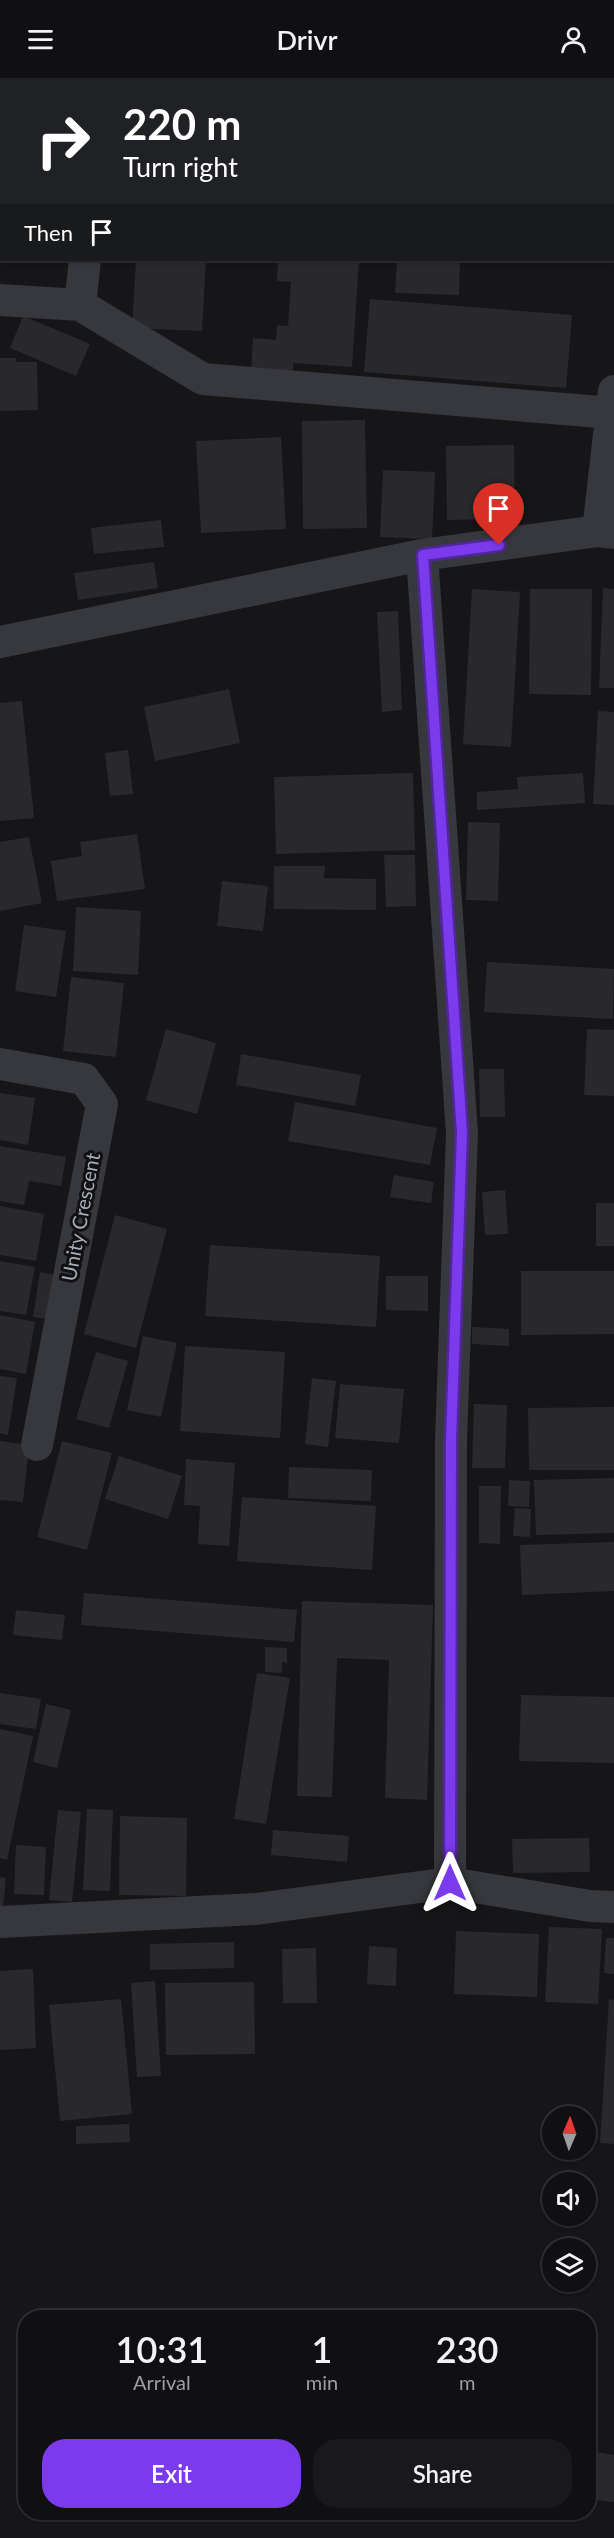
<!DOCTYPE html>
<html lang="en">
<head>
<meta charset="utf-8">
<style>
	:root { --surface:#101012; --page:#19191b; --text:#f1f3f6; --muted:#9c9d9f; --line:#303032; --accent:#7c3aed }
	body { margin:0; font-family:Lato,sans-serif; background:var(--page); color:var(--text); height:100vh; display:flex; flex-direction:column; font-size:22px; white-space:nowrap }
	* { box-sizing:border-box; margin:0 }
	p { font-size:20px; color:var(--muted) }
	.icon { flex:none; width:33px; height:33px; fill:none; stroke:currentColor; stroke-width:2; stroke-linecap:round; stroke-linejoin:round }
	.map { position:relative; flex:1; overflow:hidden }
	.sheet { position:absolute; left:18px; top:2232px; width:578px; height:210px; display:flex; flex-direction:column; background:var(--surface); border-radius:24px; box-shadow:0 2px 4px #0004,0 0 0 2px var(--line) }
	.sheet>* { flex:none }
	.hud { position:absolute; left:0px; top:0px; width:615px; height:183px; box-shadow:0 2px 4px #0004,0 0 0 2px var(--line); background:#202124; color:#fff; overflow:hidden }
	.needle { width:39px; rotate:2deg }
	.controls { position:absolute; left:542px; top:2028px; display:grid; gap:12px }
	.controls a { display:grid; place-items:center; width:54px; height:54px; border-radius:50%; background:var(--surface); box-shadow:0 2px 4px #0004,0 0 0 2px var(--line); font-size:30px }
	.pin { position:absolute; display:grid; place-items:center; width:51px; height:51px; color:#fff; margin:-62px -26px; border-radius:50% 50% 50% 0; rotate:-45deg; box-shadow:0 0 6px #0007 }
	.pin .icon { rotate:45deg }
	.me { position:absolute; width:66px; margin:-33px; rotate:0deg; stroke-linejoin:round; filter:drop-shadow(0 0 4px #0008) }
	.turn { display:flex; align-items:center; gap:21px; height:126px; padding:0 24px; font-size:27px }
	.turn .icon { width:78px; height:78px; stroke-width:2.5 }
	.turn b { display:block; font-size:42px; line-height:51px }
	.then { display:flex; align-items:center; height:57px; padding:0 24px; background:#0003; gap:12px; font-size:22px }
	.eta { display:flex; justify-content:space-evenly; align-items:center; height:102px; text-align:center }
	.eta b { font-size:36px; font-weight:600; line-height:42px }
	.button { display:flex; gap:12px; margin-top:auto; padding:12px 24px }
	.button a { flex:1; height:69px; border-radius:24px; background:var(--accent); color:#fff; font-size:24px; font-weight:600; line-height:69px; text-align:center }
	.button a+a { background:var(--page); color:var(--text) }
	header { display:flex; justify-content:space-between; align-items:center; height:78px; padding:0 24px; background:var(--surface); font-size:27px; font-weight:600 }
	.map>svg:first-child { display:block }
	.building { fill:#29292c }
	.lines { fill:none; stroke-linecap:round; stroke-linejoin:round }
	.minor { stroke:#37383d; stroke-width:32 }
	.route-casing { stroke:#51269a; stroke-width:15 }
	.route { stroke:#7c3aed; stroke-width:10 }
	.labels { text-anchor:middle; stroke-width:6; stroke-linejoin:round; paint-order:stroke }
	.street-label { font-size:20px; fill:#a8adb8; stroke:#111113 }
</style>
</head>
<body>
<header><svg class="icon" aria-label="menu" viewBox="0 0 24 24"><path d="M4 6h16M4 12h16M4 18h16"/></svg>Drivr<svg class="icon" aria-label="person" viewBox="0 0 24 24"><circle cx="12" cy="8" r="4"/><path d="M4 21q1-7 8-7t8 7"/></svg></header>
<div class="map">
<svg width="614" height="2460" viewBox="0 0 614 2460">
	<rect width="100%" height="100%" fill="#161618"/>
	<path class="building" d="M136,182H206L202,253L132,250Z
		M278,182H359L352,289L293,285V297L251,294L253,260L276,262L277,247L288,248L291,204L277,203Z
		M397,182H460L459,217L395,215Z
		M370,221L572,237L566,310L364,294Z
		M23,238L90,266L76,298L10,270Z
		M0,280H16V284H37L38,332L0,333Z
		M365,342L367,450L303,451L302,343Z
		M281,359L286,451L201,455L196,363Z
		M514,367L515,441L447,442L446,368Z
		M383,392L435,394L432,461L380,459Z
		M161,442L164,469L94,476L91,450Z
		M154,484L158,510L78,522L74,495Z
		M603,510L614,511V610H599Z
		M472,511L520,514L511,669L463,666Z
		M530,511H592L591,617L529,616Z
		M398,533L402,632L382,634L377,534Z
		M229,611L240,665L155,683L144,629Z
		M22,623L34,740L0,743V625Z
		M598,633L614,634V727L593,726Z
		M128,672L133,716L110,718L105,675Z
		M413,695L415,772L276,776L274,699Z
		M583,695L585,725L477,732V714L518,711L517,699Z
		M468,744L500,745L498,823L466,822Z
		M137,756L145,811L57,823L51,783L82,778L80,764Z
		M29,759L42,825L0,833V764Z
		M384,777H415L416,828L386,829Z
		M274,788H325L324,800L376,801V832L274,831Z
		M222,803L268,808L263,853L217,848Z
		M76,829L141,833L138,897L73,893Z
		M24,847L66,853L56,919L15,913Z
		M487,884L614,891L613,941L484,934Z
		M71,899L124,905L116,979L63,973Z
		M166,951L216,965L197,1036L146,1022Z
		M587,951L614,952V1018L584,1017Z
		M241,976L361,997L355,1028L236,1007Z
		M479,991H504L505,1039H480Z
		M0,1015L35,1020L28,1067L0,1062Z
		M295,1024L437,1050L430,1087L288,1063Z
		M0,1068L66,1079L61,1108L29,1103L24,1127L0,1123Z
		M394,1097L434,1104L431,1125L390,1119Z
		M505,1112L508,1156L485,1157L482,1114Z
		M596,1125H614V1168H596Z
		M0,1128L44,1136L36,1183L0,1177Z
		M115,1137L167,1151L136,1270L84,1256Z
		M210,1167L380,1178L376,1249L205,1238Z
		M0,1183L35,1189L26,1237L0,1233Z
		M521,1193H614V1256L521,1257Z
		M40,1194L57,1197L51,1242L33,1239Z
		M386,1198H428V1233L386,1232Z
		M0,1237L35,1244L26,1296L0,1291Z
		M472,1249L509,1251V1268L472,1266Z
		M143,1258L177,1265L161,1339L127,1332Z
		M185,1268L285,1274L280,1360L180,1353Z
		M96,1274L128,1283L109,1350L76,1341Z
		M0,1298L17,1300L8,1357L0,1355Z
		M312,1300L336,1303L328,1369L305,1366Z
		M340,1306L404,1311L399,1365L335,1360Z
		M474,1326L507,1327L505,1390H472Z
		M614,1329V1392H529L528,1330Z
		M0,1363L29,1367L23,1424L0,1422Z
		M62,1363L112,1375L87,1472L37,1459Z
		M119,1378L182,1398L168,1441L105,1421Z
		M186,1381L235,1385L229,1468L198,1466L200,1428L184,1427Z
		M289,1389L372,1392L371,1423L288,1420Z
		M614,1400V1455L536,1457L534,1402Z
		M509,1402L530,1403L529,1429L508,1428Z
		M479,1408H501L500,1466L479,1465Z
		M242,1419L376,1428L372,1492L237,1483Z
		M515,1430L531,1431L530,1459L513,1458Z
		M614,1464V1513L522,1517L520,1467Z
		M84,1515L297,1532L294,1564L81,1547Z
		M302,1523L433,1527L427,1722L385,1720L389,1582L337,1580L332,1719L297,1718Z
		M16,1532L65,1537L62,1562L13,1557Z
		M265,1569L287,1570V1585L282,1584V1595L265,1594Z
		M257,1595L290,1600L266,1746L234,1741Z
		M0,1615L41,1621L36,1651L0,1646Z
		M521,1617L614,1619V1685L519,1683Z
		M46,1626L71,1632L57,1690L33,1684Z
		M0,1651L33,1658L7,1782L0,1780Z
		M87,1731L113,1732L110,1813L83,1812Z
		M58,1732L81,1734L72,1824L49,1822Z
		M120,1738L187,1740L186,1818L119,1817Z
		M273,1752L349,1758L347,1784L271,1777Z
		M589,1760L590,1794L513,1795L512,1761Z
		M16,1767L46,1769L44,1817L14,1816Z
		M0,1799L6,1800L3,1829H0Z
		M549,1849L602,1851L598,1926L545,1924Z
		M456,1853L539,1856L537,1919L454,1916Z
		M606,1860H614V1896L604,1895Z
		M234,1864V1890L150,1892V1866Z
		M369,1868L397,1870L396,1908L367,1906Z
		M316,1870L317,1925H283L282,1871Z
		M33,1891L36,1970L0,1972V1893Z
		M155,1903L161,1998L137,1999L131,1905Z
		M254,1904L255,1976L166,1977L165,1905Z
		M121,1921L132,2036L60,2043L49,1927Z
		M609,1921L614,1922V2066L600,2065Z
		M129,2046L130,2064L76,2066V2048Z
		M588,2373L614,2377V2424L588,2421Z"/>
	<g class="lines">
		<path class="minor" d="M106,2V0
			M0,222L80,227L203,301L612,335
			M80,227L85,182
			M598,453L614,313
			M422,477L462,1055L451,1362L450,1805
			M0,564L422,477L598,453L614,455
			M0,986L84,1001L102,1026L37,1367
			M0,1844L256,1831L450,1805L590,1828L614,1829"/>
	</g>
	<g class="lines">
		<g class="route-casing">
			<path id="route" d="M450,1805L451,1362L462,1055L423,477L499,467"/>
		</g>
		<use href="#route" class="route"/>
	</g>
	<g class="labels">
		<g class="street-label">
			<text transform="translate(81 1139) rotate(-79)" y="7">Unity Crescent</text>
		</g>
	</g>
</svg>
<div class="controls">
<a><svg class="needle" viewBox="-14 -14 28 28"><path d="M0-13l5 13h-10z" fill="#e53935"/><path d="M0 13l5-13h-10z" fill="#9c9d9f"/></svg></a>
<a><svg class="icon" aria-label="sound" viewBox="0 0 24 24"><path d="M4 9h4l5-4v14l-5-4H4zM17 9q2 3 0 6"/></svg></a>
<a><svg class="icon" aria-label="layers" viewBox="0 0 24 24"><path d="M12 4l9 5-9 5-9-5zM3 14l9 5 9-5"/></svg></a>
</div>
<div class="pin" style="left:499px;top:467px;background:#d93025"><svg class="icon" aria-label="arrive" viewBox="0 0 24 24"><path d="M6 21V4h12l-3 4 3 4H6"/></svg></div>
<svg class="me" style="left:450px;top:1805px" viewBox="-20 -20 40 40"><path d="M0-17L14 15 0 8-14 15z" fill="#7c3aed" stroke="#fff" stroke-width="4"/></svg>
<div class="hud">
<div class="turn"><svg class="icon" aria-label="right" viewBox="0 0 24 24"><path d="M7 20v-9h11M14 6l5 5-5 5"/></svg><div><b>220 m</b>Turn right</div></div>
<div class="then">Then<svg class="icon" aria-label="arrive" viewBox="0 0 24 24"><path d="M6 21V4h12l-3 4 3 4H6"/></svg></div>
</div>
<section class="sheet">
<div class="eta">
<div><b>10:31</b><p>Arrival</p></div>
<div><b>1</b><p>min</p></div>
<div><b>230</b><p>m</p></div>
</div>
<div class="button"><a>Exit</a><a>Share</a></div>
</section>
</div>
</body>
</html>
